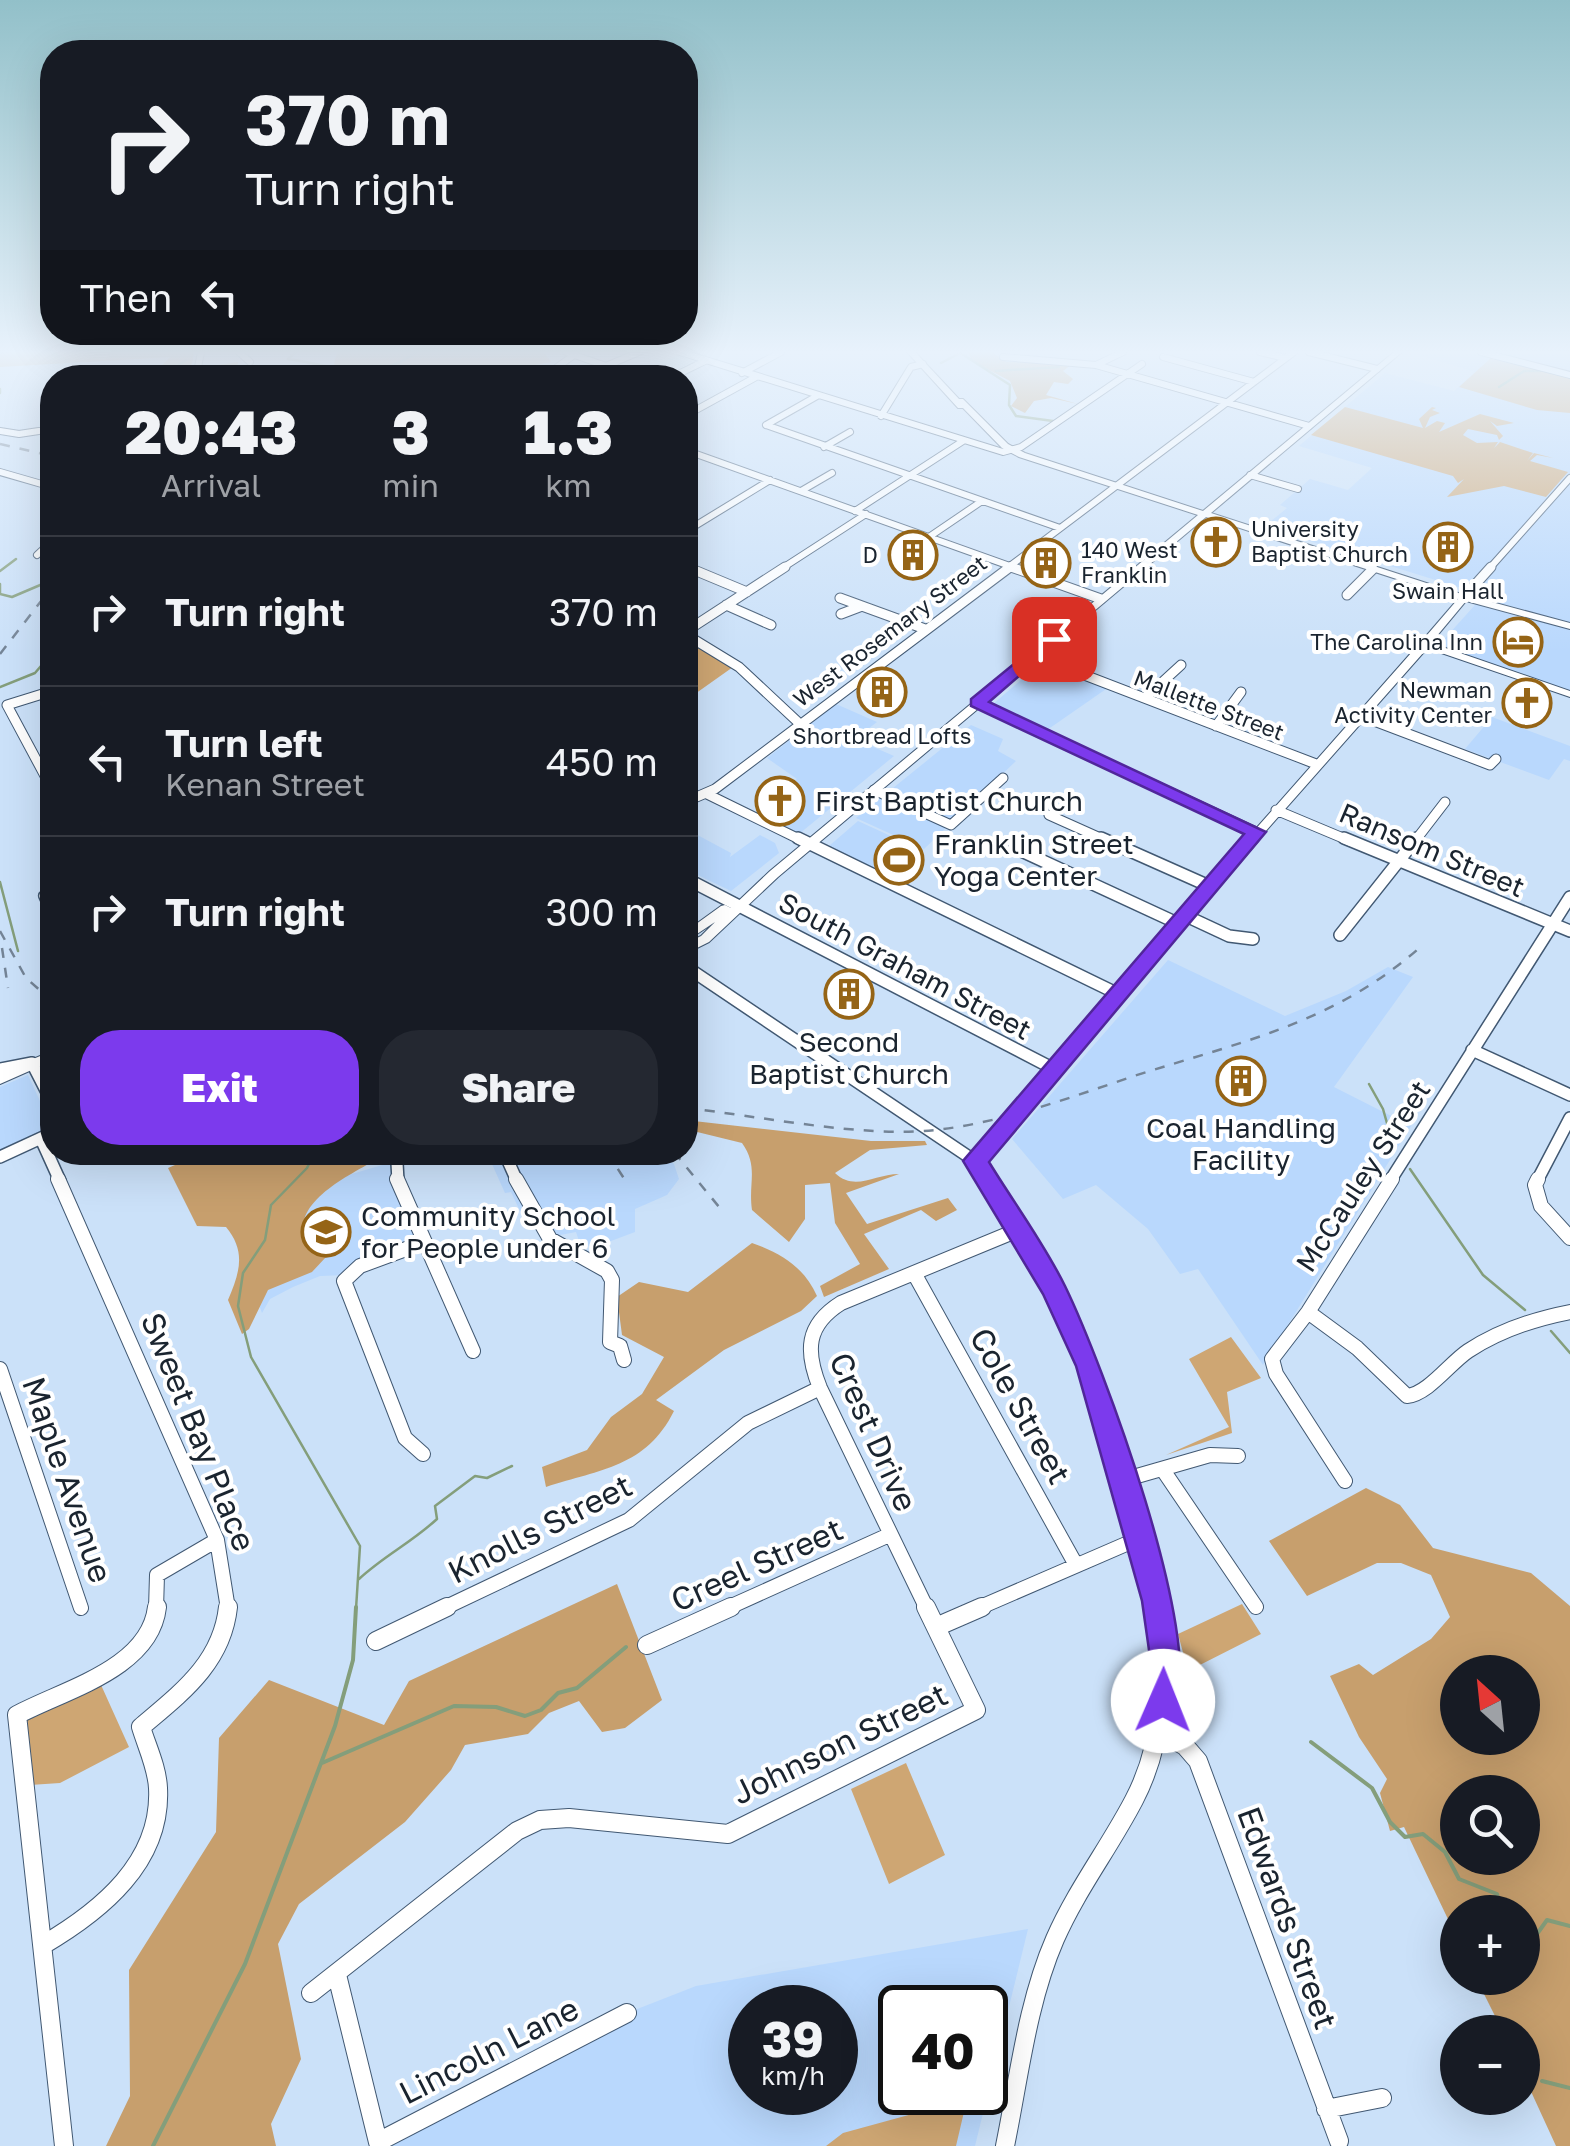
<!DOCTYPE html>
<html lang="en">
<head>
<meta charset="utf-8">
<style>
	:root { --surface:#171b24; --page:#242831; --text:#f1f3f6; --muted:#9ea1a6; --line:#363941; --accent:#7c3aed }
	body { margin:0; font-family:"Golos Text",sans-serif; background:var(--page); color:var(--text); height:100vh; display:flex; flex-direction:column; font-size:38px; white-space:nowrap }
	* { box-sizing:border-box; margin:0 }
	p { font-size:32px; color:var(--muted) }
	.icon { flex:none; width:55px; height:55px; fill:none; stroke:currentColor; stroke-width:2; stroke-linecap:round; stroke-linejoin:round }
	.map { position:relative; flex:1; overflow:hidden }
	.side { position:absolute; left:40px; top:365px; width:658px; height:800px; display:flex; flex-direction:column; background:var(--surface); border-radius:40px; box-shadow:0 10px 40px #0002 }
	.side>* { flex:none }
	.banner { position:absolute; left:40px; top:40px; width:658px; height:305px; border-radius:40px; box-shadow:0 10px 40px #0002; background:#171b24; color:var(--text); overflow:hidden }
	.needle { width:65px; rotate:333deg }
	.controls { position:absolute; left:1440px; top:1655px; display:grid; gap:20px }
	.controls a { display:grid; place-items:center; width:100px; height:100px; border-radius:50%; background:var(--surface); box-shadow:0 10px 40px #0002; font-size:50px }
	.speed { position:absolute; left:728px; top:1985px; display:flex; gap:20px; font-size:50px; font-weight:700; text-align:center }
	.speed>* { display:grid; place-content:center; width:130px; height:130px; border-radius:50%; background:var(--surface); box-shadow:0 10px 40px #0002; line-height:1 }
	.speed small { font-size:25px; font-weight:400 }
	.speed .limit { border:5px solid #111; border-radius:15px; background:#fff; color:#111 }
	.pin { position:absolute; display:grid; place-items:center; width:85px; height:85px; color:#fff; margin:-42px; border-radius:20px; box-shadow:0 5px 15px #0006 }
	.me { position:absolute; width:110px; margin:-55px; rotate:1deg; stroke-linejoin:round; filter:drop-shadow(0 0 8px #0008) }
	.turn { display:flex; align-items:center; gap:35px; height:210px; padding:0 40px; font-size:45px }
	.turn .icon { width:130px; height:130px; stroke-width:2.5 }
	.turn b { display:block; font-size:70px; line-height:85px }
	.then { display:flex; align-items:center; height:95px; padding:0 40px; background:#0003; gap:20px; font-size:38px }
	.eta { display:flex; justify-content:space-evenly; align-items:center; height:170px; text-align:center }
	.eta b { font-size:60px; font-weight:800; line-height:70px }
	.button { display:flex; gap:20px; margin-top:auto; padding:20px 40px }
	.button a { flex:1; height:115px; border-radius:40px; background:var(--accent); color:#fff; font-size:40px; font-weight:800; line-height:115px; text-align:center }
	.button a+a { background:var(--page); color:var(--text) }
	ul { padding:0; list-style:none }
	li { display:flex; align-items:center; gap:30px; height:150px; padding:0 40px; border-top:2px solid var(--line) }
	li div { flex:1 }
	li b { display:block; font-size:38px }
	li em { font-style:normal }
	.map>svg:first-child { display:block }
	.built { fill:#b9d8fd; fill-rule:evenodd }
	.green { fill:#cea673 }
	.forest { fill:#c79f6d; fill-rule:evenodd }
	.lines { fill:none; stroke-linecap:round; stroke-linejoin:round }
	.stream-far1 { stroke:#849e7b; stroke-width:2.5 }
	.stream { stroke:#849e7b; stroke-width:4 }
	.minor-far4-casing { stroke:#415872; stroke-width:8 }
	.minor-far3-casing { stroke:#415872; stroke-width:11 }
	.minor-far2-casing { stroke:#415872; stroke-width:14 }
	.minor-far1-casing { stroke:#415872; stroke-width:16 }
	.minor-casing { stroke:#415872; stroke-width:20 }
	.major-casing { stroke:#415872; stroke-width:2 }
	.minor-far4 { stroke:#fff; stroke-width:6 }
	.minor-far3 { stroke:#fff; stroke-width:9 }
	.minor-far2 { stroke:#fff; stroke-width:11 }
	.minor-far1 { stroke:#fff; stroke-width:14 }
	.minor { stroke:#fff; stroke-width:18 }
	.major { fill:#fff; fill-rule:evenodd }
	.rail { stroke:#748496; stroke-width:2.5; stroke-dasharray:10 10; stroke-linecap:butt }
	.route { fill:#7c3aed; stroke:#51269a; stroke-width:2.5 }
	.labels { text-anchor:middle; stroke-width:8; stroke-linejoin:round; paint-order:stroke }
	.far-poi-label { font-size:22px; fill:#1a242f; stroke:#fff; text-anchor:end }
	.far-street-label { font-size:22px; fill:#1a242f; stroke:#fff }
	.poi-label { font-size:28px; fill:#1a242f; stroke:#fff; text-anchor:start }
	.street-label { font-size:28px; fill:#1a242f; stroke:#fff }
	.near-street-label { font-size:32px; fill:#1a242f; stroke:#fff }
</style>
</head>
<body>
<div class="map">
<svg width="1570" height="2146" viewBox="0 0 1570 2146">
	<rect width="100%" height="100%" fill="#cbe1f9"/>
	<path class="built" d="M1409,352H1570V692L1438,646L1484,595L1264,527L1287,508L1280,505L1310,479L1348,490L1372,468L1299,446L1385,373L1454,391L1475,372Z
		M1046,664L1109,687L1047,730L992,705L1038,665Z
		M836,704L877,722L855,739L894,756L799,834L770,821L796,799L782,791L797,779L767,758Z
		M1492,717L1570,746V761L1564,759L1549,780L1465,749Z
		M971,725L1003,739L998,751L1016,761L924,849L856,818Z
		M858,821L919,849L892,877L829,846Z
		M690,831L731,853L730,857L760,835L775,843L779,853L731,891L685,869V835Z
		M1168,960L1285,1016L1346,991L1388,967L1413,977L1334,1087L1411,1126L1263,1365L1198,1269L1180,1274L1148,1229L1096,1185L1063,1199L1012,1139Z
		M28,1075L52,1127L0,1151V1087Z
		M487,1153H662L674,1164L679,1179L667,1195L635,1209V1232L595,1247L580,1244L576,1232L555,1236L528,1228L511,1192L505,1193Z
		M399,1160L396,1167L425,1242L346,1275L320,1276L293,1287L270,1299L262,1313L224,1212Z
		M1028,1929L975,2146H379L627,2013L696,1986ZM750,2008H835V2092H750ZM900,2008H985V2092H900Z"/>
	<path class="green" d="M0,352H193C196,376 170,377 151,377L170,357L0,367Z
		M337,352H544L551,362L468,378H190L205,367L238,362L237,368L357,370L334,365Z
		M1492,357L1570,377V413L1537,410L1459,387Z
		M1345,407L1423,428L1419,419L1432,407L1436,408L1432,410L1440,413L1430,417L1425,428L1437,421L1445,423L1439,432L1480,414L1514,423L1497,426L1490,421L1503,436L1499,440L1497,435L1468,429L1463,435L1477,443L1498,442L1494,448L1500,442L1533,453L1527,461L1534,453L1553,458L1537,455L1530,461L1568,472L1546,497L1504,486L1447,497L1464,479L1458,483L1453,476L1311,435Z
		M685,639L733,667L685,701Z
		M1231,1337L1261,1378L1227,1392L1232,1433L1166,1455L1229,1427L1189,1359Z
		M1242,1604L1261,1634L1188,1671L1178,1634Z
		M97,1676L129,1747L60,1783L30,1785L22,1713Z
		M906,1763L945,1855L889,1884L851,1789Z
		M967,2099L956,2146H826L843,2133Z"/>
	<path class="forest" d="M410,352H544L545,361L472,377H341L398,362Z
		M968,352H992L1007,362L1072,364L1063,371L1073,379L1068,384L1054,382L1046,395L1078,404L1051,398L1034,401L1025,413L1011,406L1017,398L1010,381L972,361Z
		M685,1120L871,1141H925L927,1145L870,1150L835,1173C855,1192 875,1174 899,1174L846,1193L867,1224L948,1198L957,1210L936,1221L921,1210L864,1234L889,1269L824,1297L820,1286L860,1264L835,1223L830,1183L805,1185V1219L789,1242L752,1210C748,1183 759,1167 742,1143L685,1129Z
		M203,1153H387C360,1171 298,1195 303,1234L320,1244L337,1246L339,1253L326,1257L312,1272L268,1290L249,1329L242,1334L228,1300C239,1274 247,1252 226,1227L197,1226L168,1168Z
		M752,1243C781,1253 804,1267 817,1296L801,1311L724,1350L656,1400L674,1411C646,1467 601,1469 546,1487L542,1467L587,1450L611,1417L642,1394L664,1357L622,1335L617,1297L639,1282L688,1292Z
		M1366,1488L1400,1505L1433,1548L1531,1573L1570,1606V2146H1556L1523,2074L1522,2032H1503L1476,1978H1522V1912H1458L1457,1938L1404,1827L1390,1831L1380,1793L1387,1779L1359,1737L1330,1676L1359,1664L1373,1675L1431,1639L1450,1617L1431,1575L1401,1563H1377L1307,1596L1269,1541ZM1458,1672H1522V1738H1458ZM1458,1792H1522V1858H1458Z
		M617,1584L662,1700L625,1728L602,1732L579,1701L549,1713L528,1734L465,1745L451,1770L405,1822L299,1904L278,1944L301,2059L271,2124L276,2146H106L130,2096L129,1970L216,1832L219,1738L269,1680L384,1725L409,1681Z"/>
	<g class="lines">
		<path class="stream-far1" d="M296,352L288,359C335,366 376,383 416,352
			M959,352L1010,385L1009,405L1016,416L1053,421
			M0,353L8,352
			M941,363L958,354
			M400,368L438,378
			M996,371L1059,367
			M412,372L474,367L495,371
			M160,378L186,360
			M358,378L376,372
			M1499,387L1524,371H1540
			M0,389V393
			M0,571L16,559
			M0,584V593
			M0,594L12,597L52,580
			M0,687L35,673L52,653
			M0,882L18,951
			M1369,1084L1383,1109L1394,1148
			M315,1152L307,1168L271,1205L265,1240L243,1273L238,1306L251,1357L360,1546L356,1609
			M1410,1169L1483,1275L1525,1310
			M1551,1331L1570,1353
			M359,1579C385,1555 411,1543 437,1519L435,1506L475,1476L487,1478L512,1466"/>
		<path class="stream" d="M1311,1742L1372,1788L1390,1822L1405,1837L1423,1834L1445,1852L1459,1879L1497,1894L1502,1912
			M322,1763L454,1706L496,1707L525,1716L541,1710L558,1693L577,1688L626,1647
			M1522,1932L1537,1934L1547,1920L1570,1926
			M1542,2081L1570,2088
			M153,2146L245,1964L335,1726L353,1660L356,1607"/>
		<g class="minor-far4-casing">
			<path id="minor-far4" d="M239,352L250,362
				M566,352L606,366L639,352
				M680,352L1003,452L1021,447L1142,364
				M1260,352L1285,358
				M1309,352L1377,369
				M1481,352L1570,375
				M1003,357L1096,365L1309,426
				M1163,357L1254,382
				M1096,365L1123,352
				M742,373L781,352
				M66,378H96
				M181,378L198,367L201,352
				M542,378L574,355
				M670,378L705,361
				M685,416L756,377
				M881,416L911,367L923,364
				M766,425L1060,528
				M766,425L817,396
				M48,430L45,420L52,402
				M0,431L19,434L52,429
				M824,447L850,432
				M685,450L1018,569
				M0,472L52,487
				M1250,475L1298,489
				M801,491L832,473
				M855,511L963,441
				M685,532L770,480
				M929,537L982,501
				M37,555L52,541
				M685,566L693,569
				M781,569L866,514
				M1006,569L1294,352
				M1489,569L1570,478"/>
		</g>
		<g class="minor-far3-casing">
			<path id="minor-far3" d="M687,567L747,592
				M1011,567L1101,599
				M1347,595L1373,569
				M1464,597L1491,567
				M840,598L925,629
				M726,605L771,625
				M841,614L862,606
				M685,632L785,567
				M685,634L739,667L800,724
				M1035,656L1316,764
				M52,691L7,705L52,789
				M1145,698L1181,665
				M977,703L1256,832
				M1361,716L1490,765L1496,759
				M1216,726L1241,692
				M874,790L951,825L1003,778
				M707,794L803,841
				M685,802L715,789L1010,567
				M1276,810L1350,841
				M1049,815L1107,841
				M1251,841L1425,644
				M1415,841L1445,802"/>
		</g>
		<g class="minor-far2-casing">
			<path id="minor-far2" d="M798,838L1116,993
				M1101,838L1209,886
				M1344,838L1570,931
				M1015,848L1177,923
				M685,878L1052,1068
				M52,891L45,896L52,911
				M1184,915L1229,936L1253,939
				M1340,935L1417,838
				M685,966L975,1161L988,1181
				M1472,1050L1570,1095
				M0,1069L32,1063L52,1102
				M41,1139L60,1181
				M504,1152L517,1181
				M0,1157L52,1133
				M975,1161L1253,838
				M398,1181L397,1163L404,1152
				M1390,1181L1570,897
				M1537,1181L1570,1118"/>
		</g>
		<g class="minor-far1-casing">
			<path id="minor-far1" d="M58,1179L217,1540L228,1609
				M397,1179L473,1351
				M516,1179L550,1239L607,1271L612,1280L610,1342L620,1346L624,1360
				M986,1179L1053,1288L1083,1350L1159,1609
				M1538,1179L1535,1185L1541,1206L1570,1238
				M914,1273L1076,1565
				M1308,1312L1357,1348L1407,1396C1428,1394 1450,1363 1468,1351C1500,1330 1534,1319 1570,1312
				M0,1369L81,1608
				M423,1454L405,1438L344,1281L360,1266L425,1242
				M1163,1470L1256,1607
				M1123,1480L1210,1455L1238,1456
				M1345,1481L1276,1374L1272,1359L1308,1312L1392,1179
				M156,1609L157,1575L217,1540
				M442,1609L629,1520L748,1423L820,1388
				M725,1609L889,1535
				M927,1609L820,1388C805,1351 806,1325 841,1303L1018,1230
				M976,1609L1140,1538"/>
		</g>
		<g class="minor-casing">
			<path id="minor" d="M936,1627L982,1607
				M376,1641L447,1607
				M647,1645L731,1607
				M1159,1732L1185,1746L1198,1761L1339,2141
				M43,1945C101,1911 162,1862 158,1788C157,1767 147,1747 141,1727C181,1693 222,1663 228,1607
				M337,1975L378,2142L627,2013
				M311,1993L517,1831L540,1820L569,1818L728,1834L976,1710L926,1607
				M1326,2109L1382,2098
				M64,2146L17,1715C63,1690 150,1669 157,1607
				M1005,2146C1019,2078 1027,2003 1055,1939C1077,1889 1109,1848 1134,1800C1166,1739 1165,1673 1159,1607"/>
		</g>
		<g class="major-casing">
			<path id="major" d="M907,352H915L959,399H963L1008,444L1025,453L1203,511L1394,352H1402L1211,513L1451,591L1570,623V629L1466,601L1431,643L1570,691V697L1421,646V642L1458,599L1206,517L778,877L709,942L685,954V944L701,936L715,922L685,942V932L721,906L725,905L731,908L770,871L1198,515L1019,457L1002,448L963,408H958Z
				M52,1051V1061L0,1084V1073Z"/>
		</g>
		<use href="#minor-far4" class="minor-far4"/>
		<use href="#minor-far3" class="minor-far3"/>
		<use href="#minor-far2" class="minor-far2"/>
		<use href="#minor-far1" class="minor-far1"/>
		<use href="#minor" class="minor"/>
		<use href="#major" class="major"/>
		<path class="rail" d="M0,444L52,456
			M0,654L52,587
			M0,931L26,978L52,1001
			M2,948L8,988
			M685,1108C761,1116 861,1138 936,1130C1004,1122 1069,1098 1134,1076C1240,1042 1331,1024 1417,950
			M607,1152L625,1180
			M674,1152L724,1213"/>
	</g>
	<linearGradient id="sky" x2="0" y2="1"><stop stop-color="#92c0c9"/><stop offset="0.54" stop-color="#e8f2fc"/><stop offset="1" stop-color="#e8f2fc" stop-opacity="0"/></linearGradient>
	<rect width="1570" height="652" fill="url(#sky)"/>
	<path class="route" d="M1048,636L1062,639L989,702L1266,832L989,1162C1014,1203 1044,1243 1065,1286C1102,1362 1205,1638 1175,1712L1163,1717L1152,1712L1147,1701L1149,1650L1142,1601L1076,1366L1043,1294L963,1161L1244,834L971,706V699Z"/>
	<defs>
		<g id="church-ring" transform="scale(2.5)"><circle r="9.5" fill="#fff" stroke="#956416" stroke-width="1.5"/><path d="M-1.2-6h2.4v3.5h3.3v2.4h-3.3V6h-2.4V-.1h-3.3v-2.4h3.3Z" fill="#956416"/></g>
		<g id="building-ring" transform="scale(2.5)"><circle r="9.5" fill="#fff" stroke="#956416" stroke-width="1.5"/><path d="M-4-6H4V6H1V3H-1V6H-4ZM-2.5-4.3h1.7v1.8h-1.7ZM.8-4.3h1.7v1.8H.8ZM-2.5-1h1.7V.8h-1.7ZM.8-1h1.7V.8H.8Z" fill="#956416"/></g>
		<g id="hotel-ring" transform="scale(2.5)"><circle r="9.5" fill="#fff" stroke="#956416" stroke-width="1.5"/><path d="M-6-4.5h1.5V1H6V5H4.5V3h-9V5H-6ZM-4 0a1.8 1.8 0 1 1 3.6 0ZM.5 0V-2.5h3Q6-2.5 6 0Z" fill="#956416"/></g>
		<g id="stadium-ring" transform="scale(2.5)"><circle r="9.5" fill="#fff" stroke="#956416" stroke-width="1.5"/><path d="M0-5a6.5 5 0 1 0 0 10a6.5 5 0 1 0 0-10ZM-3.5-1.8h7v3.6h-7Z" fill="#956416"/></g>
		<g id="school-ring" transform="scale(2.5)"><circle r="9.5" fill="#fff" stroke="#956416" stroke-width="1.5"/><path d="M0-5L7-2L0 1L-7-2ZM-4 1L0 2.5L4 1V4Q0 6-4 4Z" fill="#956416"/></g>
	</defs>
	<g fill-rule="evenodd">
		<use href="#church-ring" x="1216" y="542"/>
		<use href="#building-ring" x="1448" y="547"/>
		<use href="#building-ring" x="913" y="555"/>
		<use href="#building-ring" x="1046" y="563"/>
		<use href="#hotel-ring" x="1518" y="642"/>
		<use href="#building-ring" x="882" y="692"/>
		<use href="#church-ring" x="1527" y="703"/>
		<use href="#church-ring" x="780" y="801"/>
		<use href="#stadium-ring" x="899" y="860"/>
		<use href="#building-ring" x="849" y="994"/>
		<use href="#building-ring" x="1241" y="1081"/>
		<use href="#school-ring" x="326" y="1232"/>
	</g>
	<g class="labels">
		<g class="far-poi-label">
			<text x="1251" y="537" text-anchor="start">University<tspan x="1251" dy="25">Baptist Church</tspan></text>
			<text x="1081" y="558" text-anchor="start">140 West<tspan x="1081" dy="25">Franklin</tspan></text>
			<text x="878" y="563">D</text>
			<text x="1448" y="599" text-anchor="middle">Swain Hall</text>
			<text x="1483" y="650">The Carolina Inn</text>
			<text x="1492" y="698">Newman<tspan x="1492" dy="25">Activity Center</tspan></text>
			<text x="882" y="744" text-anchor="middle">Shortbread Lofts</text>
		</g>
		<g class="far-street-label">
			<text transform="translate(890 631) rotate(-37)" y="8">West Rosemary Street</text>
			<text transform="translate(1209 705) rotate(21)" y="8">Mallette Street</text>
		</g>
		<g class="poi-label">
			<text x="815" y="811">First Baptist Church</text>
			<text x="934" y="854">Franklin Street<tspan x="934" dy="32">Yoga Center</tspan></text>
			<text x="849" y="1052" text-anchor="middle">Second<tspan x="849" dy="32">Baptist Church</tspan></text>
			<text x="1241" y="1138" text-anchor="middle">Coal Handling<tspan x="1241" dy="32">Facility</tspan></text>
			<text x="361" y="1226">Community School<tspan x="361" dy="32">for People under 6</tspan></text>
		</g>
		<g class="street-label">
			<text transform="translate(1432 850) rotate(23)" y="10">Ransom Street</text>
			<text transform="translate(905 966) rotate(28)" y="10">South Graham Street</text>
			<text transform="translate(1363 1176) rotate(-57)" y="10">McCauley Street</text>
		</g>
		<g class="near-street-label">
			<text transform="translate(1020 1406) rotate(61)" y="11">Cole Street</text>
			<text transform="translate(198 1432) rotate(68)" y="11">Sweet Bay Place</text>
			<text transform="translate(873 1432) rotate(66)" y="11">Crest Drive</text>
			<text transform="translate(67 1480) rotate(71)" y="11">Maple Avenue</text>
			<text transform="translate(540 1529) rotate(-27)" y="11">Knolls Street</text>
			<text transform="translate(757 1565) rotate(-24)" y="11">Creel Street</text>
			<text transform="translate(840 1744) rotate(-26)" y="11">Johnson Street</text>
			<text transform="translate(1287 1918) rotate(70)" y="11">Edwards Street</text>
			<text transform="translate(489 2051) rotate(-27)" y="11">Lincoln Lane</text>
		</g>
	</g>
</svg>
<div class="controls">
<a><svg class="needle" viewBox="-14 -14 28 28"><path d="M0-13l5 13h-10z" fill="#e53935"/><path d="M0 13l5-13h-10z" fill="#9ea1a6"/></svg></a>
<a><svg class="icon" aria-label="search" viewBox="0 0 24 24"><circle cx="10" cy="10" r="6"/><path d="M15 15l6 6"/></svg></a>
<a>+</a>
<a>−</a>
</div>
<div class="speed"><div>39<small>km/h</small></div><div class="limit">40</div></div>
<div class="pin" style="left:1054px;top:639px;background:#d93025"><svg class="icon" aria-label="arrive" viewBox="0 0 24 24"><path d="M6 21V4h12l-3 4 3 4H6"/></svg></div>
<svg class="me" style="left:1163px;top:1701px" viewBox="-20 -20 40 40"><circle r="19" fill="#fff"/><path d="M0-13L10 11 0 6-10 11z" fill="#7c3aed"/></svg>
<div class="banner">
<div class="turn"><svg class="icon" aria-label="right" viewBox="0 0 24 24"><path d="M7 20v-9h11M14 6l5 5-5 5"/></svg><div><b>370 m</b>Turn right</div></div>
<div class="then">Then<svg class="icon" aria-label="left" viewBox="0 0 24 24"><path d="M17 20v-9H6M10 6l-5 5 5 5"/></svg></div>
</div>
<section class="side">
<div class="eta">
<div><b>20:43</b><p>Arrival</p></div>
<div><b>3</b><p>min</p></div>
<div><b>1.3</b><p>km</p></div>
</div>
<ul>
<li><svg class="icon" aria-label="right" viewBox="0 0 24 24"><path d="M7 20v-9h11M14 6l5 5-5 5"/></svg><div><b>Turn right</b></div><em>370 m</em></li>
<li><svg class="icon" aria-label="left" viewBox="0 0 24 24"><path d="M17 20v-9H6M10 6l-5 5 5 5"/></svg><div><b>Turn left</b><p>Kenan Street</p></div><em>450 m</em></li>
<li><svg class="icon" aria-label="right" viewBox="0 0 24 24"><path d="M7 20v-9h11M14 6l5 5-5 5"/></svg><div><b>Turn right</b></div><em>300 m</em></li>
</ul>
<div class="button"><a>Exit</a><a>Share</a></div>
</section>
</div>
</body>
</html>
